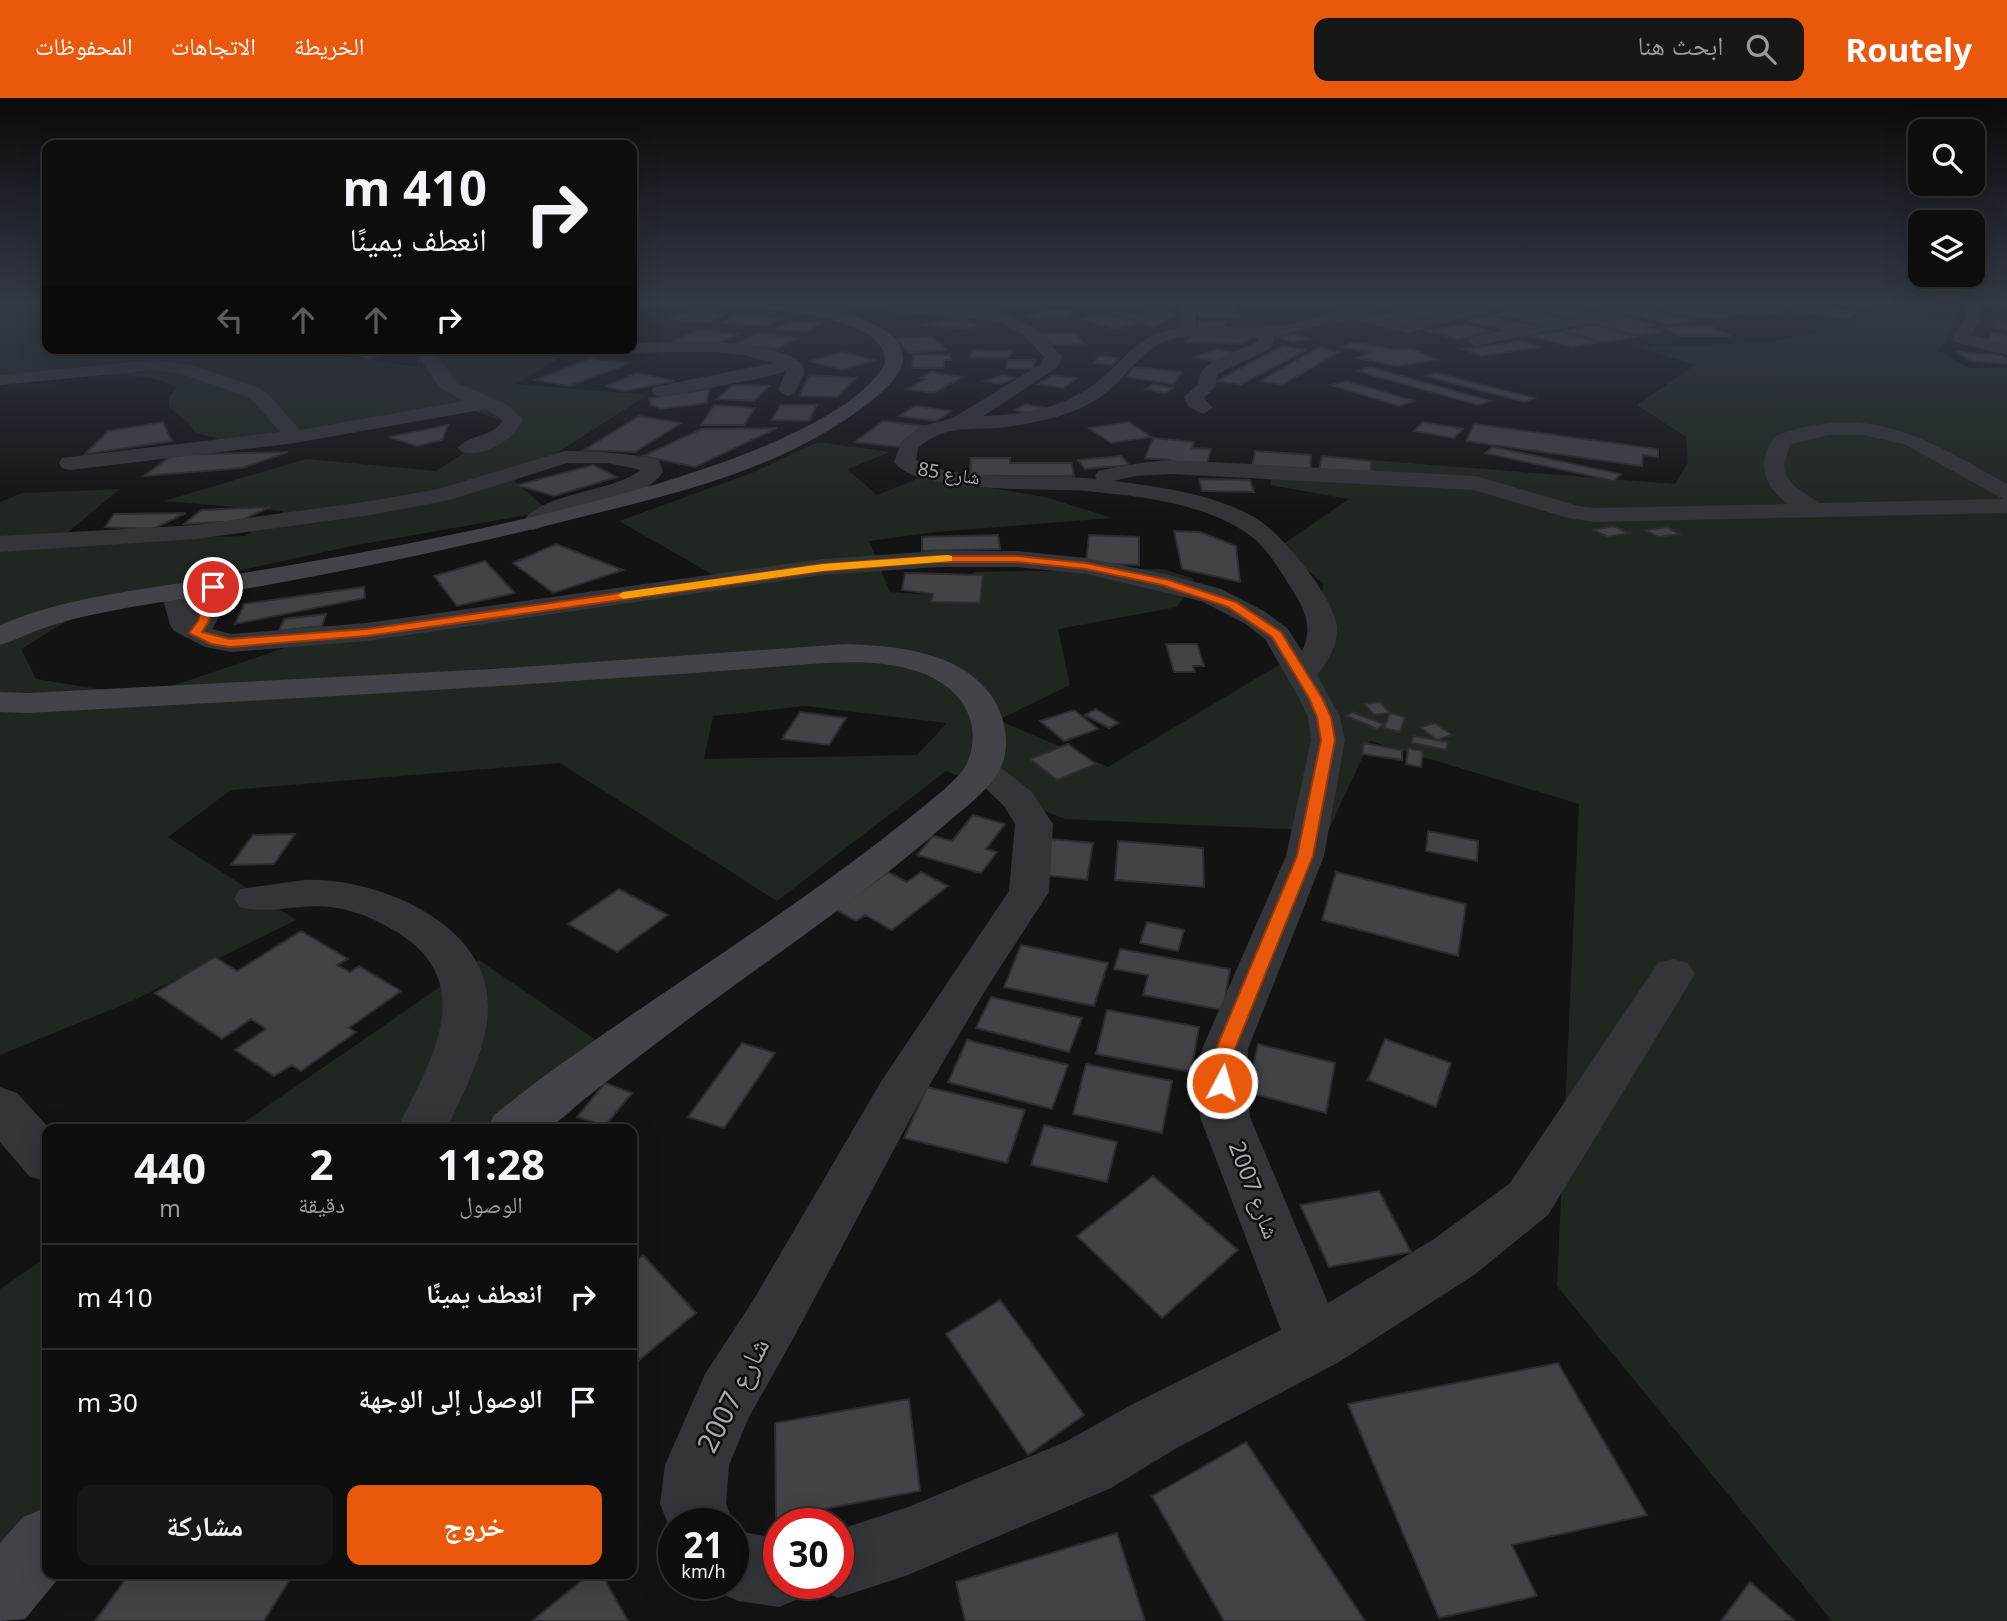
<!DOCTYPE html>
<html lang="ar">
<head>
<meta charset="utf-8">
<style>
	:root { --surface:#0e0e0f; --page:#171718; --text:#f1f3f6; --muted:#9b9c9e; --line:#2e2e2f; --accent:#ea580c }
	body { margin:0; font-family:"Noto Sans","Noto Naskh Arabic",sans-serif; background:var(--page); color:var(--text); direction:rtl; height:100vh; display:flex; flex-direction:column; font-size:26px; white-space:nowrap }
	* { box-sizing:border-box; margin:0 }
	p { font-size:23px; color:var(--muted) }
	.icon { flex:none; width:38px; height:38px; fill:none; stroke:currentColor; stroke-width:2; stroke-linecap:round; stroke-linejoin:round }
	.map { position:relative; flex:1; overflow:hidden; direction:ltr }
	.details { position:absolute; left:42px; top:1026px; width:595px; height:455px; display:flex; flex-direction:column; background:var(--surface); border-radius:14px; box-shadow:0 7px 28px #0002,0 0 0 2px var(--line); direction:rtl }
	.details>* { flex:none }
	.top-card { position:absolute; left:42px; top:42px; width:595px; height:214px; border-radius:14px; box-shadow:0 7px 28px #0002,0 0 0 2px var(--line); direction:rtl; background:#0e0e0f; color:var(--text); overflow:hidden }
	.buttons { position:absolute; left:1908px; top:21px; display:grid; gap:14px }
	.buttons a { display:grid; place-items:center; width:77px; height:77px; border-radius:14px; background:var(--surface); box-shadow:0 7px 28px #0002,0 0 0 2px var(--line); font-size:35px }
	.speed { position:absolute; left:658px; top:1410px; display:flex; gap:14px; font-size:35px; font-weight:700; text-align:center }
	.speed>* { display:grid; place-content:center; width:91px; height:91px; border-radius:50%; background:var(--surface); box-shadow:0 7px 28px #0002,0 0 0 2px var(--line); line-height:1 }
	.speed small { font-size:18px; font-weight:400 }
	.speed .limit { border:10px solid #d22; background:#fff; color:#111 }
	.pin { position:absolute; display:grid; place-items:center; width:60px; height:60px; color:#fff; margin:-30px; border:4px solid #fff; border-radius:50%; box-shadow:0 2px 7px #0007 }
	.me { position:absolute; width:77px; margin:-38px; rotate:6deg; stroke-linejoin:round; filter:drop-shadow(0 0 5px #0008) }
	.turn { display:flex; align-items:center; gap:24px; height:147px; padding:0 35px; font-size:32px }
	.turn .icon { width:91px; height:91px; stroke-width:2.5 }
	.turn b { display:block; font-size:49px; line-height:60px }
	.lanes { display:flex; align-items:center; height:66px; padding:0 35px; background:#0003; justify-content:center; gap:35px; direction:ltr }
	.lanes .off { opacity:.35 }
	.eta { display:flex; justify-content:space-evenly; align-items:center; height:119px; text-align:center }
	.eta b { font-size:42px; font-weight:700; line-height:49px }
	.primary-button { display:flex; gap:14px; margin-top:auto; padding:14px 35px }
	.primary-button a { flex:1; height:80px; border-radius:14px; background:var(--accent); color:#fff; font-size:28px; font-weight:700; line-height:80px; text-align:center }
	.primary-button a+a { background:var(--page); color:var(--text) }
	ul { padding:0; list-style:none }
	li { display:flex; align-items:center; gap:21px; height:105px; padding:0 35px; border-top:2px solid var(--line) }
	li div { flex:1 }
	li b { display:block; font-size:26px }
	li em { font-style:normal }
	header { display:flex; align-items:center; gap:42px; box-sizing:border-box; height:98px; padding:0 35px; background:var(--accent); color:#fff }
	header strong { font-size:33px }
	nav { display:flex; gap:38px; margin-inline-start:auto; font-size:24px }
	.search { width:490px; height:63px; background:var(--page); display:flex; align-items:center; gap:18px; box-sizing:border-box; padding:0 24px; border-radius:14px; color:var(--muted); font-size:26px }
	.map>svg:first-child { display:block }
	.green { fill:#202721; fill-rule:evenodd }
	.building { fill:#424347; stroke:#2d2d30; stroke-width:2 }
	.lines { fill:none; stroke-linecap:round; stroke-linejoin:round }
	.street { fill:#343539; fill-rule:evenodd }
	.secondary { fill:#434449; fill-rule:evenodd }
	.route { fill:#ea580c; stroke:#983908; stroke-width:2 }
	.slow { fill:#f59e0b }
	.labels { text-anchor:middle; stroke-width:5; stroke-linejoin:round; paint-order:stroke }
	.far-street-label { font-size:19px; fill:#a6a9b4; stroke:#0e0e0f }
	.street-label { font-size:23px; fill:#a6a9b4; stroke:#0e0e0f }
	.near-street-label { font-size:28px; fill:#a6a9b4; stroke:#0e0e0f }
</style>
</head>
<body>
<header>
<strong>Routely</strong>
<div class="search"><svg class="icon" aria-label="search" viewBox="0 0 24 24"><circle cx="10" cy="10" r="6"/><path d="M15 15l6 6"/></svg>ابحث هنا</div>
<nav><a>الخريطة</a><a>الاتجاهات</a><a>المحفوظات</a></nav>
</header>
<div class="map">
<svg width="2007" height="1523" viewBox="0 0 2007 1523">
	<rect width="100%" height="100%" fill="#131314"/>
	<path class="green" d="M0,203H47V250H289L419,269L413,250H576L516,286L647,297L514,383L549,413L352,448L150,492L67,523L21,551L36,581L142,598L353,527L717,479L619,423L752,375L818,344L890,354L847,371L877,397L922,379L1045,399L1112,420L935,434L869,443L890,494L966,499L973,474L1163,471L1194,481L1177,509L1058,531L1070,587L998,622L1108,669L1304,552L1324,486L1279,449L1349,401L1270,387L1273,376L1370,382L1369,362L1675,386L1688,364L1686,339L1637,307L1695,267L1637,249C1701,246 1817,252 1868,212L1815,203L1882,205L1888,203H1965L1939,253L1969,270H2007V1523H1832L1557,1188L1579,706L1370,643L1328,733L1065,721L946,673L777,803L560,665L231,692L168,739L296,822L132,903L0,957V404L22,395L120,391L57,443L244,438L284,413L164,403L306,361L436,373L509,326L467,310L299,334L219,341L196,335L189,325L169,309V299L177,289C139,267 44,281 0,286ZM805,608L946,625V626L917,657L704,661L713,618Z
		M479,862L602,946L510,1031H234Z
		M47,1159L48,1475L0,1523V1191Z"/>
	<path class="building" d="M794,203L860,209L843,215L787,206Z
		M888,203H947L940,209L884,205Z
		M1052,203H1104L1095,211L1048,205Z
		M1198,203H1228V207H1238L1239,220L1198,219Z
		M1434,203H1482L1490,204L1467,210Z
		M1591,203H1631L1639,205L1617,209Z
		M1431,204L1460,210L1400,227L1371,220Z
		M1548,206L1589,216L1568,220L1528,210Z
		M1807,206L1858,214L1847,221L1795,213Z
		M1688,207L1730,218L1702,222L1661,211Z
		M697,210L726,216L710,225L669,221Z
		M1522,210L1565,221L1538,227L1496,216Z
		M1045,211L1071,213L1065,221L1036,222L1028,218Z
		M1166,212L1174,218L1154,229L1120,217Z
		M1655,213L1694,223L1670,227L1631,217Z
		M736,216L782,220L767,228L722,225Z
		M1103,216L1139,225L1116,231L1081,221Z
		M1491,218L1531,227L1508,233L1468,223Z
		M959,219L977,227L966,231L922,227Z
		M1627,219L1657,227L1644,229L1661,234L1637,238L1590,224Z
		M1995,222L2007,223V232L1994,230Z
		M1199,223L1224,224V231L1198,230Z
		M789,224L821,225L806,234L776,231Z
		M1464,226L1491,233L1457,241L1427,233Z
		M1595,227L1635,239L1603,244L1564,233Z
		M1663,229H1713L1731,238H1680Z
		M698,232L738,236L711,249L672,244Z
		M1557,233L1598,244L1572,249L1531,238Z
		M1075,235L1085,246L1051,247L1041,236Z
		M1992,235L2007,237V248L1986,245Z
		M757,236L797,240L776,251L735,246Z
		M1294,236L1309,241L1293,244L1279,239Z
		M1194,237L1251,240L1240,246L1187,244Z
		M932,238L946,252L909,255L896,241Z
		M1522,243L1541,249L1481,258L1463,251Z
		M1354,244L1392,251H1412L1439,262L1397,268L1358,260L1370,254L1343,249Z
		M1283,248L1306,252L1240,287L1216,283Z
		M1320,249L1339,254L1282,287L1260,283Z
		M367,250H379L393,255L367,261L349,254Z
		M1216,251L1240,256L1218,264L1194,259Z
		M973,252L1012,253L1009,259L1002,260L970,259Z
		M842,254L874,262L842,272L810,263Z
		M1958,254L2001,257L2007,261V266L1971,263Z
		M913,257H950L951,262H944V270H912Z
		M1099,258L1119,260L1113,267L1093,265Z
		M590,260L630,265L570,288L535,282Z
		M1008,262H1035L1033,271L1006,270Z
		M1134,269L1182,274L1174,286L1126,279Z
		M1370,269L1491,303L1478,307L1357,273Z
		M931,274L963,279L934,295L907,291L926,281L920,280Z
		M637,275L675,283L625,293L606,288Z
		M1436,275L1535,300L1524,304L1425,278Z
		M809,277L856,280L837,299L799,298Z
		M1003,277L1015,280L1001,286L985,283Z
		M1053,277L1077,280L1063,290L1038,286Z
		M1347,283L1414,303L1399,308L1331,287Z
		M1153,286L1173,290L1165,295L1145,291Z
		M733,287L769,288L754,303L717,301Z
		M709,291L707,305L660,311L651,307L649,300Z
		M1026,306L1045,310L1034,316L1015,312Z
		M714,307L755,310L744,327H701Z
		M781,307H817L809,323L771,322Z
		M915,308L952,313L936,323L899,318Z
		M639,318L681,325L635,354L584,352Z
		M883,323L924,328L899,349L855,344Z
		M163,324L172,343L85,356L108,333Z
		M1129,324L1151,339L1111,345L1089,330Z
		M1423,324L1463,331L1454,340L1414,333Z
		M1474,326L1658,351V359L1643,357L1642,368L1466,343Z
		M448,327L442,342L417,348L388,339Z
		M777,330L695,369L643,358L702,331Z
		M1153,340L1194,344L1192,350L1211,351L1206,369L1169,365L1170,362L1145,360Z
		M1493,349L1621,376L1614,383L1485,355Z
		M1255,353L1311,357L1310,374L1252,370Z
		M288,354L242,370L144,378L172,357Z
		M1121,358L1129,367L1085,371L1078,362Z
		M1322,358L1372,363L1370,377L1319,372Z
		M971,360H1010V365H1072L1074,378H970Z
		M593,367L617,379L554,398L517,387Z
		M1199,381L1250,382L1254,394L1202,393Z
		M270,409L240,423L184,426L201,412Z
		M186,415L153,431L105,429L114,416Z
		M1613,428L1629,435L1608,439L1593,432Z
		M1667,429L1680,436L1658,439L1645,432Z
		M1174,433L1200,434L1236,448L1240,484L1182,471Z
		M998,437L1000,451L922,453V439Z
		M1089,437L1139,439V467L1086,465Z
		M556,446L623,472L553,495L513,465Z
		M485,463L515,495L457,508L434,478Z
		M905,475L983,477L980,505L931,504L933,496L902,492Z
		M364,489L365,500L235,526L244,506Z
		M326,516L322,528L279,533L284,521Z
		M1166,546H1197L1204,568H1193L1195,574H1174Z
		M1380,604L1390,615L1374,617L1364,606Z
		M1096,611L1119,625L1109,630L1085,617Z
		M1074,612L1098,631L1064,643L1040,623Z
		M800,614L846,620L829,647L782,641Z
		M1352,614L1384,626L1377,631L1346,618Z
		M1390,615L1405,619L1400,634L1384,630Z
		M1435,625L1452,637L1437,642L1420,629Z
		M1413,638L1448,644L1446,652L1412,645Z
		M1364,645L1402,652V662L1362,656Z
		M1068,646L1096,666L1057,682L1030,661Z
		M1408,650L1423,653L1421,669L1406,666Z
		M973,717L1005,726L986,751L997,754L981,775L917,757L933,738L952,743Z
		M1428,733L1478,743L1477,763L1426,753Z
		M295,736L274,766L231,767L253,737Z
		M1051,741L1093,745L1087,782L1044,777Z
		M1118,743L1203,750L1204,789L1115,782Z
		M888,774L907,784L921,774L948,788L892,832L865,817L856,823L836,812Z
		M1336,774L1466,806L1458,858L1322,822Z
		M619,791L668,817L617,854L568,826Z
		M1147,824L1184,832L1178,853L1140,845Z
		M301,833L348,861L337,867L350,874L359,868L401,893L349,930L356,934L301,973L292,967L274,978L235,952L266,931L251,921L222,941L155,895L215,859L237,873Z
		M1021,847L1108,865L1094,908L1004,889Z
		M1120,851L1230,871L1223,912L1143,897L1148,877L1114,871Z
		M991,899L1082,920L1069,954L976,930Z
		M1107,912L1199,929L1191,974L1096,956Z
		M1385,941L1451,965L1436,1009L1368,982Z
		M967,942L1068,967L1052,1011L948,984Z
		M742,945L775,955L724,1030L688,1019Z
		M1258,946L1335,965L1326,1015L1247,994Z
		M1086,966L1172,983L1162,1035L1073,1016Z
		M605,985L632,995L605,1028L577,1019Z
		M927,989L1025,1012L1007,1065L904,1040Z
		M1044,1027L1117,1044L1107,1084L1031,1067Z
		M1153,1078L1238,1152L1162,1220L1077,1138Z
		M1379,1093L1411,1154L1329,1169L1300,1107Z
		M643,1157L696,1215L632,1268V1166Z
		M1000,1202L1084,1317L1028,1357L946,1236Z
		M1558,1265L1647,1417L1512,1447L1537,1498L1439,1520L1348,1306Z
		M909,1301L920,1393L776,1420L775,1325Z
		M1246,1344L1365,1523H1224L1152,1398Z
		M1117,1435L1145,1523H965L956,1484Z
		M130,1475H294L264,1523H95Z
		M591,1475H601L628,1523H532Z
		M1750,1484L1795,1523H1721Z"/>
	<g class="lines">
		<path class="street" d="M712,203H742C736,210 717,210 712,203Z
			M813,203H869L999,213L1035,230L1062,259L1058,269L983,318C1023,317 1063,310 1096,285C1128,260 1135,236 1180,230L1182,203H1196V229C1228,228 1258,232 1289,226C1326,219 1364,200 1401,203L1399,206L1367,216L1408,225L1493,203H1516L1514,206L1408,235L1350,221L1275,238L1271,250L1217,276L1216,288L1204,300L1213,310L1203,316L1189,309L1184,299L1198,286C1195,265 1242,251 1259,243V240C1230,241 1197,233 1169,242C1145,249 1133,270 1116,286C1100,302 1078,313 1056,319C1037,324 1018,328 998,330C965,332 945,327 918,350L916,362C954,385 1050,376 1097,381L1095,378L1098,373C1123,367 1146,364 1172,362L1476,378L1578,408L1595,410L1788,406C1762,386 1756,365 1775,338C1871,303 1926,341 2007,386V415L1595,424L1568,420L1474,392L1172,376L1135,378L1114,383C1161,389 1213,396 1254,419C1280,433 1334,499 1337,529C1338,547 1328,563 1317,577L1340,619L1345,642L1324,758L1248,951L1246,985L1250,1019L1328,1205L1434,1141L1510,1085L1658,865L1673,861L1688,865L1695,876L1548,1117L1474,1177L1339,1264L1175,1351L1111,1390L908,1477L838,1500L814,1490L812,1486H838V1432L908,1409L1065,1344L1131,1307L1281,1232L1200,1019L1198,985L1202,951L1286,758L1311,642L1308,619L1299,600L1265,541L1244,525L1201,503L1086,476L1017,469H938L823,477L367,543L231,554L205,549L174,533L170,527L161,494L165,488L175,486L185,488L193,509L203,483L213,481L223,483L227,489L217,523L212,531L231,536L367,525L823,461L938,453H1017L1086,460L1165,476L1221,491L1264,513L1287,530L1302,553C1315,527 1302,507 1288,485C1278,469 1267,451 1252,439C1208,405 1139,398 1085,393C1045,390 916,396 894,364L901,344L919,329L953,320L1041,266L1044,259L1024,237L997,223L820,207ZM1830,337H1864L1906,347L2003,401L1819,405L1794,388L1785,376L1784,367L1790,346Z
			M1652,203H1714L1755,208L1776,206L1775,203H1790L1794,208C1770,230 1698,207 1667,209L1475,248L1467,243L1475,238Z
			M1967,203H1981V219L1971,237L2007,247V257L1955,244L1953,240L1965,219Z
			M716,244C739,246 788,250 803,267L804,276L794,296L787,298L778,292L786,273L766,279L661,299L654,297L652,293L654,289L773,265L744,257L716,254L521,255L513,250H632V245Z
			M413,250H432L457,285L506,306L523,321C515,342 483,360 462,354L458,350C469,336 493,340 503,322L486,311L295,345L70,372L62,370L59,365L62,360L280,334L254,304L245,298L182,276L154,272L0,287V277L154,262L191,267L259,290L268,296L300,332L464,303L439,289Z
			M565,353C597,353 627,355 659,362L663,374C643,403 597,403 568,415C555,420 546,429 533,432L524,430L521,425C543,393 609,396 641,372L608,365H567L450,402L371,417L196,441L0,454V438L196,427L371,403L438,391Z
			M983,662L995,665L1031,693L1053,726L1049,794L986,891L916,1010L794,1239L749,1319L729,1367L726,1406L734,1426L733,1428V1426H674V1440L660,1406L665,1367L705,1276L754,1201L882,982L1009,793L1015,726L1004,708L966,672L971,665Z
			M304,782C376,779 489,825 488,909C488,951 463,994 447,1031H397C429,965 480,888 400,836C379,823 356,812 331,809C300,805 270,817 240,809L234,800L240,791Z
			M0,989L17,995L50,1031H47V1084L29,1078L0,1044Z
			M733,1432L779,1441V1486H809L803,1499L779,1509L738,1503L709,1490L707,1486H733Z"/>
		<path class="secondary" d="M725,203C760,203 903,207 903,261C903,291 823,337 798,349C734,381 662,399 593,416C485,444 377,467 267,487C214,497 159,503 106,514C83,518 60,524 38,532C25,537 13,543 0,547V527C73,496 154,491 232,477C369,454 811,382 884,268C896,217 763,211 732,207Z
			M846,546C896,548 958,553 990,596C1005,616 1012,648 1000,671C989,692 966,709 948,724C876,788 795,843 717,900C673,932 630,965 587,999C577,1006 555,1029 545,1031C528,1035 505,1031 487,1031L494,1017L539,982C662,892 794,813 913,717C927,705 962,680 968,663C984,621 958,587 919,574C872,558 820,566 772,569C721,573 669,577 617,580C421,594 225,604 28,615L0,614V594L28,595L493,571Z
			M47,1409V1475H63L25,1521L0,1523V1445L23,1419Z"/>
	</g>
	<linearGradient id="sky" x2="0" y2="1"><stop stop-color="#0a0a0b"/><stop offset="0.49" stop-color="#333945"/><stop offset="1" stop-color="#333945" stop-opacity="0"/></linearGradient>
	<rect width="2007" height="416" fill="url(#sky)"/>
	<path class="route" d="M938,458H1017L1086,465L1169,482L1236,504L1281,534L1322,600L1331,619L1335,642L1313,758L1235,951L1229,991L1222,993L1215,991L1212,985L1216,951L1297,758L1321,642L1317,619L1309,600L1272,539L1228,509L1162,487L1086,471L1017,464H938L823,473L367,538L230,549L211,546L189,535L198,523L207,489L213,485L219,489L209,523L202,534L230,541L367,531L823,466Z"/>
	<path class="slow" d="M948,457L952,458V463L823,473L623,501L618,497L623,494L823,466Z"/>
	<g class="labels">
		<g class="far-street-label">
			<text transform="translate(949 375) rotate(9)" y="7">شارع 85</text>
		</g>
		<g class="street-label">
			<text transform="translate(1254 1092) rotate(69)" y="8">شارع 2007</text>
		</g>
		<g class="near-street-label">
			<text transform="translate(733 1297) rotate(-63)" y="10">شارع 2007</text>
		</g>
	</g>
</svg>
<div class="buttons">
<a><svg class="icon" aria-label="search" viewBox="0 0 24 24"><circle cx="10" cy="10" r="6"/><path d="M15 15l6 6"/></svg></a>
<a><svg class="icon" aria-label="layers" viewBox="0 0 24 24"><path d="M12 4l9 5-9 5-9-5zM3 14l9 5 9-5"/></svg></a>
</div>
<div class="speed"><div>21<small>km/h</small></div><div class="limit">30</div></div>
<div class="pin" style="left:213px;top:489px;background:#d93025"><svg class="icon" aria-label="arrive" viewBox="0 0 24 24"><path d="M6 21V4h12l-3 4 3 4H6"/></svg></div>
<svg class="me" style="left:1222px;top:985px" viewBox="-20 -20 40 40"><circle r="17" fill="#ea580c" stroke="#fff" stroke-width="3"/><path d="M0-11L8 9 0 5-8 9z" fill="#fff"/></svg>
<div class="top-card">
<div class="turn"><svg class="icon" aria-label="right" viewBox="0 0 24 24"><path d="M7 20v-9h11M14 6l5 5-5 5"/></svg><div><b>410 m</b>انعطف يمينًا</div></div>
<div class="lanes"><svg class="icon off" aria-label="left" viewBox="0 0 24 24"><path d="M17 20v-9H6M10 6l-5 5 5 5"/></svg><svg class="icon off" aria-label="ahead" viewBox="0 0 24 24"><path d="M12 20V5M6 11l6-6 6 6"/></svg><svg class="icon off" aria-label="ahead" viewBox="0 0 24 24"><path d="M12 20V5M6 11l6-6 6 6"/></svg><svg class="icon" aria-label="right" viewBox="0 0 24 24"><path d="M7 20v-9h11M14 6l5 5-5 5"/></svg></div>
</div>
<section class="details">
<div class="eta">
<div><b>11:28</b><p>الوصول</p></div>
<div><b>2</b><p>دقيقة</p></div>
<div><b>440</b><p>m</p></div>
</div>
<ul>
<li><svg class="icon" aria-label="right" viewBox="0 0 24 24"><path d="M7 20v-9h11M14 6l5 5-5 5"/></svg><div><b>انعطف يمينًا</b></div><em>410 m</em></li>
<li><svg class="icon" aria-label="arrive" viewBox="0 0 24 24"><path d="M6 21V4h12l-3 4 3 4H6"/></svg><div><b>الوصول إلى الوجهة</b></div><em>30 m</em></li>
</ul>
<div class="primary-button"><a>خروج</a><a>مشاركة</a></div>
</section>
</div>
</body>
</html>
